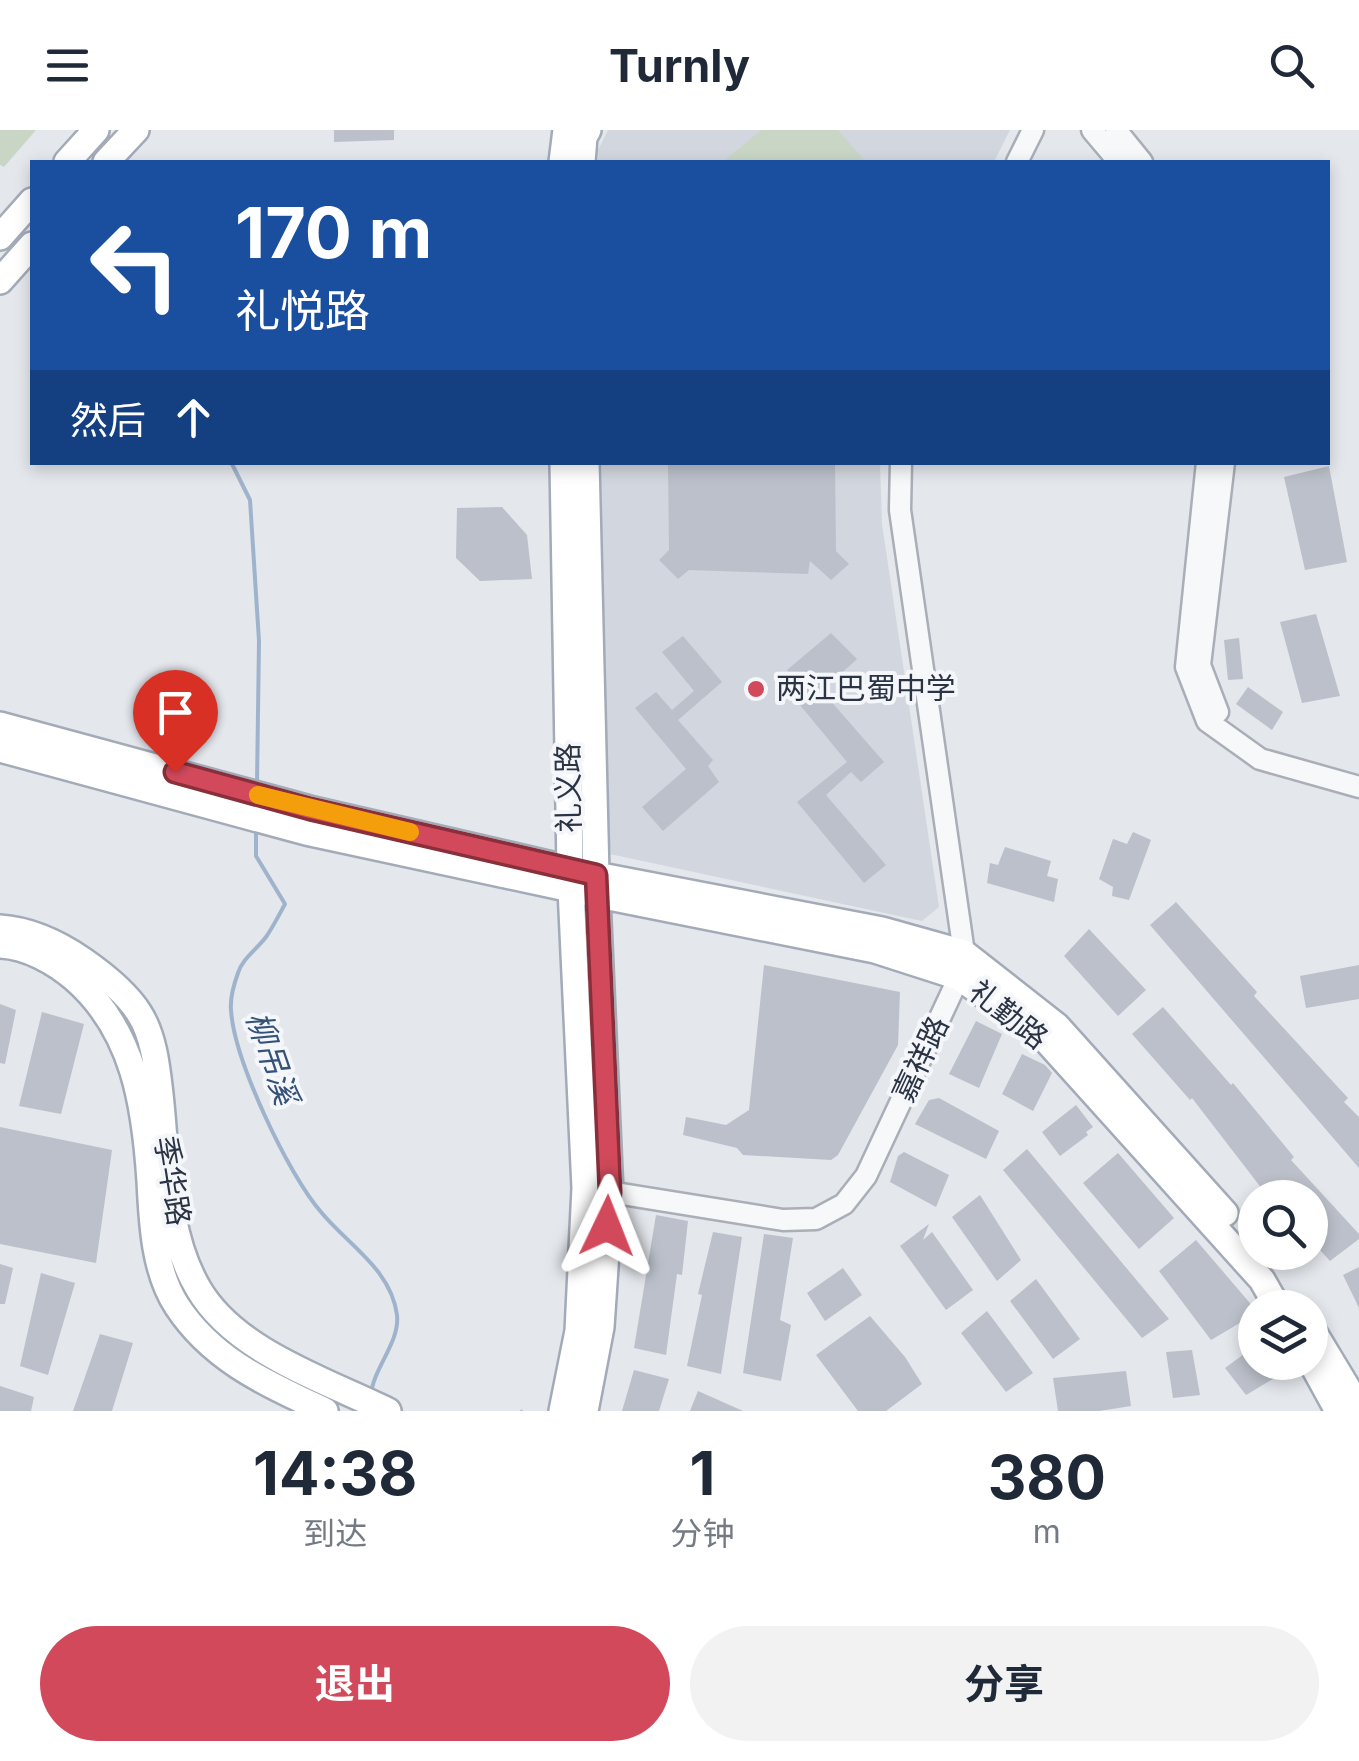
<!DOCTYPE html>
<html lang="zh">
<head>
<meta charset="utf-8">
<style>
	:root { --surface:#fff; --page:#f2f2f3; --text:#1f2937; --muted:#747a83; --accent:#d1495b }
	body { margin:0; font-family:Inter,"Noto Sans SC",sans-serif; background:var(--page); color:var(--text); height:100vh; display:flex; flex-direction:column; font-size:38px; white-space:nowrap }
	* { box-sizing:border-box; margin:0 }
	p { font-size:32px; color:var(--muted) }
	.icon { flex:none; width:55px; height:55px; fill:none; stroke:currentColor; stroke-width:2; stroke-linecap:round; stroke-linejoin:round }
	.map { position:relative; height:1281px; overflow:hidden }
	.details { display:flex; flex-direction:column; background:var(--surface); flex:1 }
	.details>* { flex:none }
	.banner { position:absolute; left:30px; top:30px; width:1300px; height:305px; border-radius:0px; box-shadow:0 5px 15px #0003; background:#1a4fa0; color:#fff; overflow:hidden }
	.tools { position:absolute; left:1238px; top:1050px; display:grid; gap:20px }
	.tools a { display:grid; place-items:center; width:90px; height:90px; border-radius:50%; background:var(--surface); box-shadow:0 5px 15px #0003; font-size:50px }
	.pin { position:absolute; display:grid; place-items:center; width:85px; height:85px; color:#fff; margin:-102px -42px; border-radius:50% 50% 50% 0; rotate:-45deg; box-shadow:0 0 10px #0007 }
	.pin .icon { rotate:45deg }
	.me { position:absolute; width:110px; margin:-55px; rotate:2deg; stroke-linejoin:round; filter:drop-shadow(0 0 8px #0008) }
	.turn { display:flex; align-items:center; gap:35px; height:210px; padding:0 40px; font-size:45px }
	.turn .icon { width:130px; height:130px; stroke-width:2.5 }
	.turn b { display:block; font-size:70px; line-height:85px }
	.then { display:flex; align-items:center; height:95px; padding:0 40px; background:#0003; gap:20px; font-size:38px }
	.eta { display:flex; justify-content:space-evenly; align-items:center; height:170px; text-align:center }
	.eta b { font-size:60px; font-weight:700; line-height:70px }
	.action { display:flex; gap:20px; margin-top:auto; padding:20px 40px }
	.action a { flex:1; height:115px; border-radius:60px; background:var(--accent); color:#fff; font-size:40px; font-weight:700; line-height:115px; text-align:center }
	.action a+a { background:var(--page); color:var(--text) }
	header { display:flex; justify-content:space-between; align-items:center; height:130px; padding:0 40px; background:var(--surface); font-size:45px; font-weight:700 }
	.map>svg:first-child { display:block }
	.built { fill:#d2d6de }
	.green { fill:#c9d6c5 }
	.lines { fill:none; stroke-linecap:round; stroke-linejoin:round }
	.stream { stroke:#9fb4cc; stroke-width:4 }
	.building { fill:#bbc0ca }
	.minor-casing { stroke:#a9aeb7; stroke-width:25 }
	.major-casing { stroke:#a3abb8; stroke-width:30 }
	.path { stroke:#c2c5cb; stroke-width:2.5; stroke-dasharray:8 8; stroke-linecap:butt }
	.minor { stroke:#f7f8fa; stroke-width:20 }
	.major { stroke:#fff; stroke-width:25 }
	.route-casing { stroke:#882f3b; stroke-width:25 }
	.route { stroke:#d1495b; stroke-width:18 }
	.slow { stroke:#f59e0b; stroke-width:18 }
	.poi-dot { fill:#d1495b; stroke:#f4f6f9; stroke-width:4 }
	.labels { text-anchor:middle; stroke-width:8; stroke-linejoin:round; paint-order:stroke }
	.poi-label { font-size:30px; fill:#2b3445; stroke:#f4f6f9; text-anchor:start }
	.street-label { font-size:30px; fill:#2b3445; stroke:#f4f6f9 }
	.water-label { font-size:32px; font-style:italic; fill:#34527a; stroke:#f4f6f9 }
</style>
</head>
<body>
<header><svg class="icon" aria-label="menu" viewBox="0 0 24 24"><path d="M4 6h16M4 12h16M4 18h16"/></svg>Turnly<svg class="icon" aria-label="search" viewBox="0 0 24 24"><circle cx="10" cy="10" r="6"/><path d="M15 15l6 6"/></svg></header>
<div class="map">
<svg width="1359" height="1281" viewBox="0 0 1359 1281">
	<rect width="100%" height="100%" fill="#e4e7ec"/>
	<path class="built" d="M608,0H1010L994,32H598V20Z
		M600,333H880L882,394L939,777L922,791L610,724Z"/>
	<path class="green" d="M0,0H36L4,37L0,35Z
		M761,0H838L866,32H723Z"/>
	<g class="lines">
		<path class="stream" d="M231,332L250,370L259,511L257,653
			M256,697V726L285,774C279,785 273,797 266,807C257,819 242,829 238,843C234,854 230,869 231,880C234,930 288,1044 321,1082C348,1115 391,1139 397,1185C400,1212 374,1237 371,1264"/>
	</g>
	<path class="building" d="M334,0H394V10L334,12Z
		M668,332H835L836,421L849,434L831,450L810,431L808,444L689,440L678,449L659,430L669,420Z
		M1329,336L1347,432L1305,440L1284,347Z
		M502,377L527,405L532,449L480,451L456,428L457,378Z
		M1316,484L1340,566L1302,573L1280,492Z
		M831,503L857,529L822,561L884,632L861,652L851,642L826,665L886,735L864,753L797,672L847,632L791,564L800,556L787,540Z
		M683,506L722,552L678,590L713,630L708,636L719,652L663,701L642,677L686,639L635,578L656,562L672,580L694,561L662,522Z
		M1239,508L1243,549L1228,550L1224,510Z
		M1248,557L1283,582L1272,600L1236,574Z
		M1133,702L1151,710L1129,770L1112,766L1113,757L1099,749L1113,709L1127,714Z
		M1005,717L1051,731L1047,746L1058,749L1054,772L987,753L990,733L998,735Z
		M1176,772L1257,862L1254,866L1348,968L1344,972L1359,987V1038L1150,795Z
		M1089,799L1146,860L1118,886L1064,826Z
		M764,835L900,862L898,915L838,1025L831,1030L743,1025L737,1018L683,1005L686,987L726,995L749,980Z
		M1359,835V869L1306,878L1300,846Z
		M0,874L16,880L5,934L0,933Z
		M1163,877L1231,955L1233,953L1294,1027L1291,1030L1359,1104V1109L1330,1131L1310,1109V1068H1269L1192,968L1190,970L1132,904Z
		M42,882L84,894L61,984L19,976Z
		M976,891L1002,904L979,958L949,944Z
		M1022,924L1045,935L1052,943L1033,981L1002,964Z
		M939,968L999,1001L986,1029L915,994L929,970Z
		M1076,975L1093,997L1086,1002L1088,1005L1060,1026L1042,1002Z
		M0,997L112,1020L96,1133L0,1114Z
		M1027,1019L1169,1189L1142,1208L1003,1040Z
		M904,1022L949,1045L936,1077L890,1052L898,1026Z
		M1118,1023L1174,1088L1139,1119L1083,1053Z
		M980,1065L1021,1130L997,1151L952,1087Z
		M656,1085L688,1091L682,1145L677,1144L666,1225L634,1218Z
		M929,1094L923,1110L932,1102L973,1160L946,1180L900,1116Z
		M713,1102L742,1107L721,1244L687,1236L702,1165L698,1164Z
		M764,1104L793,1108L780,1190L791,1195L781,1251L743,1243Z
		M1196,1110L1255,1179V1184L1211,1210L1159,1141Z
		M0,1134L13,1138L5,1174H0Z
		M1359,1137V1178L1343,1145Z
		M843,1138L862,1165L825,1191L807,1163Z
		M41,1143L75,1153L48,1245L20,1236Z
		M1036,1149L1080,1209L1053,1229L1010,1171Z
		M987,1181L1033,1243L1006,1262L961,1203Z
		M870,1186L905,1227L922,1254L886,1281H858L816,1225Z
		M100,1204L133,1213L112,1281H73Z
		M1255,1216V1232H1294L1295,1236L1246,1265L1225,1238Z
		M1192,1220L1200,1265L1173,1268L1166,1222Z
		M634,1240L669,1249L659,1281H622Z
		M1126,1241L1131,1276L1099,1281H1058L1053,1248Z
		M0,1256L34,1267L31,1281H0Z
		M698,1261L743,1281H690Z"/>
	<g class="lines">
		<g class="minor-casing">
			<path id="minor" d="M1092,0L1119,32
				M1116,0L1142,32
				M1017,32L1033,0
				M1207,332L1186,537L1207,591L1260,629L1359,657
				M1218,582L1200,535L1224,332
				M597,1060L783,1090L816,1089L844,1074L866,1046L959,847L964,823L900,380L901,332"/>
		</g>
		<g class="major-casing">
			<path id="major" d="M67,32L96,0
				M106,32L136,0
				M562,32L566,0
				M582,32L584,7L588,0
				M0,107L32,71
				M0,151L32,115
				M0,595L310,679L596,745L882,800L964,823L1057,896L1225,1083
				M0,619L306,702L599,765L875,820L959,847L1044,908L1262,1150L1278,1178
				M0,798C31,800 58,813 84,831C104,845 126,862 139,883C154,906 157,938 160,964C167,1027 165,1102 198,1158C234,1221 325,1250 388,1281
				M0,815C27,816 55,832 75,849C134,901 145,975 150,1051C152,1092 154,1141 177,1176C213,1231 268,1254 325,1281
				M1310,1196L1354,1269L1358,1281
				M1310,1230L1338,1281
				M562,1281L578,1201L585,1058L570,738L563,332
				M585,1281L601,1197L610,1063L596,745L586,332"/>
		</g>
		<path class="path" d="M520,1281H523"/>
		<use href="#minor" class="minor"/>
		<use href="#major" class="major"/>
	</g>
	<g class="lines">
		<g class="route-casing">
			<path id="route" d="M175,642L310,679L596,745L610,1062L607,1096"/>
		</g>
		<use href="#route" class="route"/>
		<path class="slow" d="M258,665L410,702"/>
	</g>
	<circle class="poi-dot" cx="756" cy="559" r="10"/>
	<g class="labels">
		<g class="poi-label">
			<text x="776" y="569">两江巴蜀中学</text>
		</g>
		<g class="street-label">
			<text transform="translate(569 658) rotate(-91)" y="10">礼义路</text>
			<text transform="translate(1008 885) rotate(38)" y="10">礼勤路</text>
			<text transform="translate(921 929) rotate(-65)" y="10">嘉祥路</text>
			<text transform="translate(172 1051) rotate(81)" y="10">季华路</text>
		</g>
		<g class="water-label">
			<text transform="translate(272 928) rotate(71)" y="11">柳吊溪</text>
		</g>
	</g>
</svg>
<div class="tools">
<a><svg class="icon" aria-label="search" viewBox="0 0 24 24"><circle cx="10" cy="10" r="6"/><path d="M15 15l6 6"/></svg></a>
<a><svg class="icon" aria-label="layers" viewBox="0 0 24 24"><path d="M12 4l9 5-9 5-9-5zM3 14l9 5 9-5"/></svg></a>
</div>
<div class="pin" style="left:175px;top:642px;background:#d93025"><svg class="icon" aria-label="arrive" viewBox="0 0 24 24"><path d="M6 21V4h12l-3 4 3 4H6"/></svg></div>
<svg class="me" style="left:607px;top:1096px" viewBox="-20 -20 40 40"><path d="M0-17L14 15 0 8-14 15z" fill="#d1495b" stroke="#fff" stroke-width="4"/></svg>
<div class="banner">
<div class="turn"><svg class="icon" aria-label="left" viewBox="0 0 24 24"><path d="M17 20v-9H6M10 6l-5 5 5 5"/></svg><div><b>170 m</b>礼悦路</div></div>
<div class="then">然后<svg class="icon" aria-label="ahead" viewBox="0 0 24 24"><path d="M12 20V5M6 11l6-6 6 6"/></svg></div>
</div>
</div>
<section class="details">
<div class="eta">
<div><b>14:38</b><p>到达</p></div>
<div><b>1</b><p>分钟</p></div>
<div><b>380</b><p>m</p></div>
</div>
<div class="action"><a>退出</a><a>分享</a></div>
</section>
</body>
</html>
